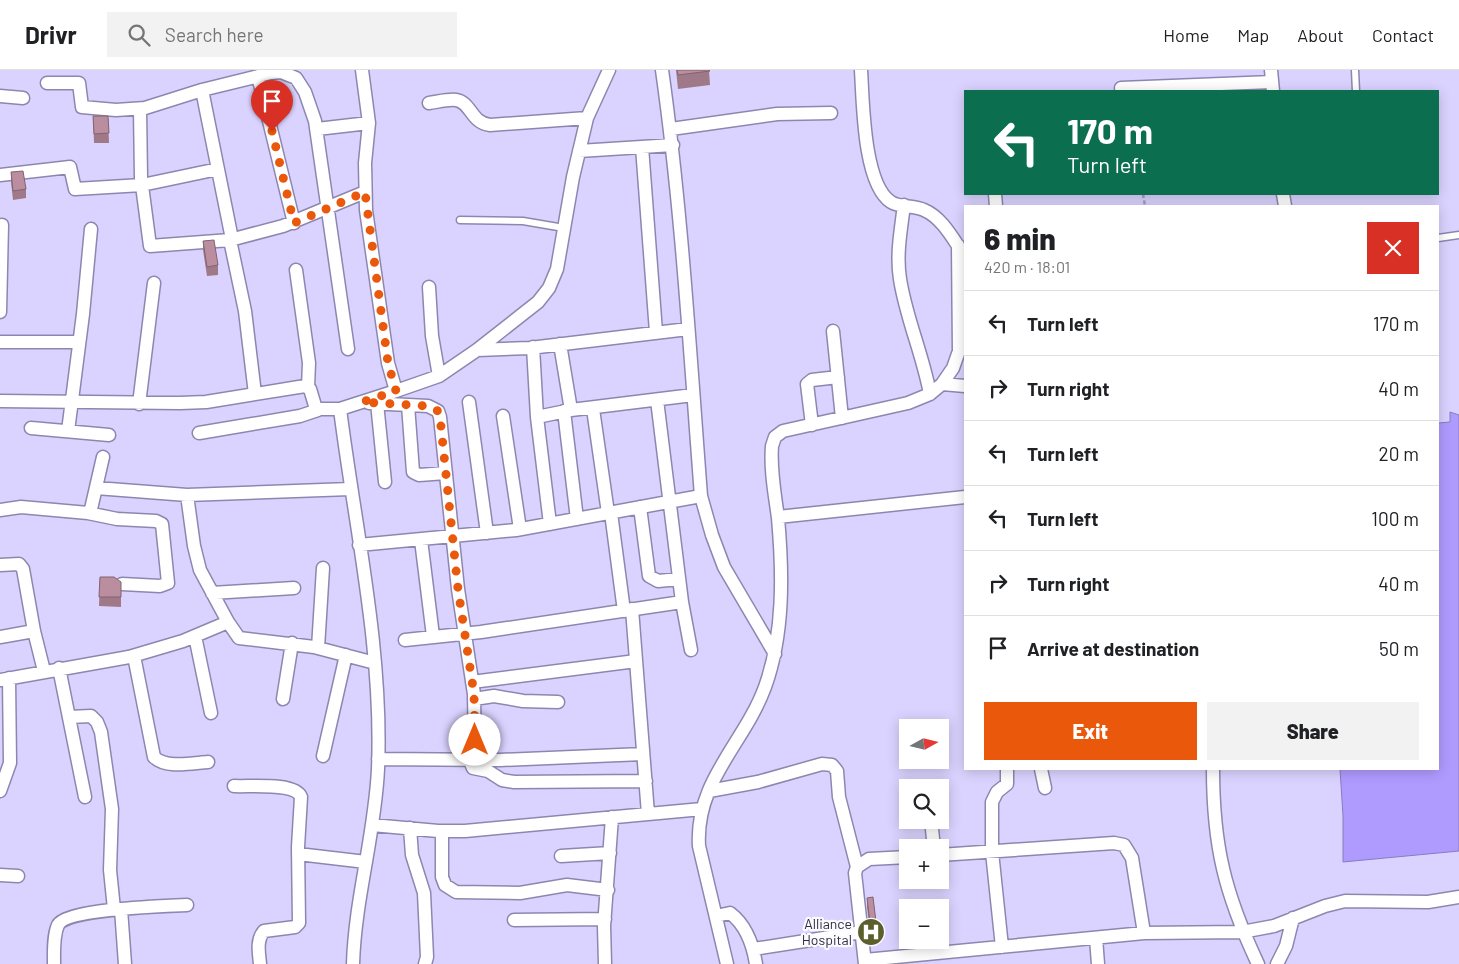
<!DOCTYPE html>
<html lang="en">
<head>
<meta charset="utf-8">
<style>
	:root { --surface:#fff; --page:#f2f2f2; --text:#202124; --muted:#757577; --line:#e0e0e0; --accent:#ea580c }
	body { margin:0; font-family:Barlow,sans-serif; background:var(--page); color:var(--text); height:100vh; display:flex; flex-direction:column; font-size:19px; white-space:nowrap }
	* { box-sizing:border-box; margin:0 }
	p { font-size:16px; color:var(--muted) }
	.icon { flex:none; width:28px; height:28px; fill:none; stroke:currentColor; stroke-width:2; stroke-linecap:round; stroke-linejoin:round }
	.map { position:relative; flex:1; overflow:hidden }
	.side { position:absolute; left:964px; top:135px; width:475px; height:565px; display:flex; flex-direction:column; background:var(--surface); border-radius:0px; box-shadow:0 2px 12px #0003 }
	.side>* { flex:none }
	.top-card { position:absolute; left:964px; top:20px; width:475px; height:105px; border-radius:0px; box-shadow:0 2px 12px #0003; background:#0b6e4f; color:#fff; overflow:hidden }
	.needle { width:32px; rotate:82deg }
	.controls { position:absolute; left:899px; top:649px; display:grid; gap:10px }
	.controls a { display:grid; place-items:center; width:50px; height:50px; border-radius:0px; background:var(--surface); box-shadow:0 2px 12px #0003; font-size:25px }
	.pin { position:absolute; display:grid; place-items:center; width:42px; height:42px; color:#fff; margin:-51px -21px; border-radius:50% 50% 50% 0; rotate:-45deg; box-shadow:0 0 5px #0007 }
	.pin .icon { rotate:45deg }
	.me { position:absolute; width:55px; margin:-28px; rotate:0deg; stroke-linejoin:round; filter:drop-shadow(0 0 4px #0008) }
	.turn { display:flex; align-items:center; gap:18px; height:105px; padding:0 20px; font-size:22px }
	.turn .icon { width:65px; height:65px; stroke-width:2.5 }
	.turn b { display:block; font-size:35px; line-height:42px }
	.round { display:grid; place-items:center; flex:none; width:52px; height:52px; border-radius:0px; background:var(--page) }
	.head { display:flex; align-items:center; justify-content:space-between; height:85px; padding:0 20px }
	h1 { font-size:30px; font-weight:800; line-height:38px }
	.action { display:flex; gap:10px; margin-top:auto; padding:10px 20px }
	.action a { flex:1; height:58px; border-radius:0px; background:var(--accent); color:#fff; font-size:20px; font-weight:800; line-height:58px; text-align:center }
	.action a+a { background:var(--page); color:var(--text) }
	ul { padding:0; list-style:none }
	li { display:flex; align-items:center; gap:15px; height:65px; padding:0 20px; border-top:1px solid var(--line) }
	li div { flex:1 }
	li b { display:block; font-size:19px }
	li em { font-style:normal }
	header { display:flex; align-items:center; gap:30px; box-sizing:border-box; height:70px; padding:0 25px; background:var(--surface); border-bottom:1px solid var(--line) }
	header strong { font-size:24px }
	nav { display:flex; gap:28px; margin-inline-start:auto; font-size:18px }
	.search { width:350px; height:45px; background:var(--page); display:flex; align-items:center; gap:12px; box-sizing:border-box; padding:0 18px; border-radius:0px; color:var(--muted); font-size:19px }
	.map>svg:first-child { display:block }
	.water { fill:#af9bfe; stroke:#897ac4 }
	.lines { fill:none; stroke-linecap:round; stroke-linejoin:round }
	.service-casing { stroke:#8d87af; stroke-width:9 }
	.minor-casing { stroke:#8d87af; stroke-width:15 }
	.path { stroke:#a39dc0; stroke-width:2.5; stroke-dasharray:4 2.5; stroke-linecap:butt }
	.service { stroke:#fff; stroke-width:6 }
	.minor { stroke:#fff; stroke-width:12 }
	.wall { fill:#a07989 }
	.building { fill:#ba8d9f; stroke:#82636f }
	.route { stroke:#ea580c; stroke-width:9; stroke-dasharray:0 16.2 }
	.labels { text-anchor:middle; stroke-width:4.5; stroke-linejoin:round; paint-order:stroke }
	.poi-label { font-size:14px; fill:#302d3d; stroke:#fbfaff; text-anchor:end }
</style>
</head>
<body>
<header>
<strong>Drivr</strong>
<div class="search"><svg class="icon" aria-label="search" viewBox="0 0 24 24"><circle cx="10" cy="10" r="6"/><path d="M15 15l6 6"/></svg>Search here</div>
<nav><a>Home</a><a>Map</a><a>About</a><a>Contact</a></nav>
</header>
<div class="map">
<svg width="1459" height="894" viewBox="0 0 1459 894">
	<rect width="100%" height="100%" fill="#dad3ff"/>
	<path class="water" d="M1450,342L1459,345V781L1343,792V746L1340,699H1438V353L1450,352Z"/>
	<g class="lines">
		<g class="service-casing">
			<path id="service" d="M1355,0L1356,21
				M460,150L523,151L564,158
				M1438,168L1459,165"/>
		</g>
		<g class="minor-casing">
			<path id="minor" d="M662,0C682,141 690,284 701,426L712,465L724,497L775,584
				M861,0C863,30 863,114 891,132C900,138 914,135 924,140C941,147 952,167 962,182
				M1271,0L1273,21
				M258,6L294,153
				M47,13H79L82,37L116,40L145,38L202,20L271,3L281,2L296,8L305,22L315,51L348,279
				M1121,18L1272,12
				M202,20L232,169
				M0,26L23,28
				M429,33C437,32 448,29 456,30C471,32 471,53 490,55L587,48
				M140,39L141,108L150,176L230,170L283,156L365,122
				M317,59L369,53
				M671,59L777,44L831,43
				M642,77L656,262
				M579,81L673,75
				M0,105L70,97L75,119L142,115L218,99
				M995,124L996,136
				M1283,124L1285,136
				M904,135C901,159 896,185 900,209C906,248 923,285 930,324
				M230,170L245,241L255,324
				M296,200L309,293L308,317
				M429,217L432,266L439,306
				M0,242L2,155
				M833,261L842,348
				M0,272H79
				M560,274L571,340
				M533,277L537,347L550,454
				M477,280L530,278L688,259
				M942,314L965,316
				M396,321L439,306L477,280L538,232L549,218L557,199L573,107L587,48L609,0
				M657,330L682,532L691,580
				M0,331L180,333L206,332L305,316L310,319L316,339H340
				M469,332L487,463
				M369,333L428,336L438,341L440,347L458,519L474,624L475,689
				M377,333L385,412
				M139,334L154,213
				M408,335L413,402L419,405L446,403
				M593,339L608,443
				M564,341L577,449
				M503,346L520,459
				M537,347L571,340L693,325
				M812,355L807,314L812,310L838,307
				M31,358L109,365
				M68,361L83,244L91,159
				M199,363L300,346L318,340
				M96,418L187,425L350,419
				M187,425L194,476L200,500L228,552L239,568L314,577L375,593
				M640,437L649,506L658,511L679,509
				M0,440L21,437L88,443L91,439L103,387
				M88,443L117,449L156,451L162,454L168,513L160,516L122,514
				M611,443L624,541
				M778,447L965,427
				M421,470L433,566
				M359,475L516,460L701,426
				M0,495L19,494L23,499L34,561L44,601
				M212,523L294,518
				M632,539L648,744
				M195,566L211,643
				M0,567L34,561
				M405,570L481,562L682,532
				M318,578L323,498
				M134,586L154,687C166,699 193,693 208,692
				M59,598L85,727
				M0,610L129,587L183,571L228,552
				M472,612L636,591
				M283,629L292,573
				M474,629L494,626L523,631L558,632
				M69,647L91,646L97,652L101,662L112,739L110,800L114,839
				M323,686L346,585
				M378,689L500,690L643,684
				M469,689L473,698L488,701L502,710L514,712L646,711
				M1041,699L1045,718
				M1213,699C1213,776 1225,824 1258,894
				M234,716C249,717 295,712 301,727L298,777L299,853L295,857L264,861C256,870 259,883 260,894
				M0,721L10,693L9,608
				M709,721L758,712L822,694L832,695L837,701L839,727L857,797
				M931,750L934,778
				M372,755L438,761H465L702,739
				M410,758L412,785L424,823L427,887L425,894
				M442,761V807L445,815L456,822L520,823L567,815L608,820
				M298,784L366,792
				M940,785L1114,773L1124,775L1132,788L1144,863
				M561,786L610,783
				M0,805L18,806
				M121,839L125,894
				M716,846L730,843C746,855 753,875 756,894
				M514,850L605,849
				M1096,868L1098,894
				M1002,877L992,782V732L997,722L1007,714V699
				M754,879L862,862
				M865,890L1144,863L1242,862L1274,856L1325,836L1345,831L1428,832L1459,827
				M54,894C54,883 53,866 58,855C66,839 166,836 187,835
				M353,894C355,828 375,765 378,699C383,579 355,458 340,339L396,321L388,293L366,140L365,93L369,53L362,0
				M605,894L604,856L612,747
				M727,894L699,776C695,711 744,674 765,617C784,564 783,504 778,448C775,425 770,400 772,376L775,367L783,361L908,333L930,324L942,314L953,298L959,281L958,175
				M865,894L855,803L857,797L869,789L908,787
				M1277,894L1286,876L1293,848"/>
		</g>
		<path class="path" d="M1143,124L1145,136"/>
		<use href="#service" class="service"/>
		<use href="#minor" class="minor"/>
	</g>
	<path class="wall" d="M676,0H709L710,15L678,19Z
		M93,46H108L109,73H94Z
		M11,102L26,119V128L13,130L11,112Z
		M203,171L218,195V205L207,206L203,180Z
		M100,507L121,512V537L99,536Z
		M867,828L877,860V870H871L867,837Z"/>
	<path class="building" d="M677,0H709L710,1L678,5Z
		M93,46H108L109,63L94,64Z
		M23,101L26,119L13,121L11,102Z
		M214,170L218,195L207,197L203,171Z
		M100,507H114L121,512V527H99Z
		M873,827L877,860L871,861L867,828Z"/>
	<g class="lines">
		<path class="route" d="M272,61L294,153L365,122L388,293L396,321L362,332L428,336L438,341L440,347L458,519L474,624L475,670"/>
	</g>
	<defs>
		<g id="hospital-disc" transform="scale(1.4375)"><circle r="9.5" fill="#5b5f2c" stroke="#fbfaff"/><path d="M-5-5h3v3.5h4V-5h3V5h-3V1.5h-4V5h-3Z" fill="#fff"/></g>
	</defs>
	<g fill-rule="evenodd">
		<use href="#hospital-disc" x="871" y="862"/>
	</g>
	<g class="labels">
		<g class="poi-label">
			<text x="852" y="859">Alliance<tspan x="852" dy="16">Hospital</tspan></text>
		</g>
	</g>
</svg>
<div class="controls">
<a><svg class="needle" viewBox="-14 -14 28 28"><path d="M0-13l5 13h-10z" fill="#e53935"/><path d="M0 13l5-13h-10z" fill="#757577"/></svg></a>
<a><svg class="icon" aria-label="search" viewBox="0 0 24 24"><circle cx="10" cy="10" r="6"/><path d="M15 15l6 6"/></svg></a>
<a>+</a>
<a>−</a>
</div>
<div class="pin" style="left:272px;top:61px;background:#d93025"><svg class="icon" aria-label="arrive" viewBox="0 0 24 24"><path d="M6 21V4h12l-3 4 3 4H6"/></svg></div>
<svg class="me" style="left:475px;top:670px" viewBox="-20 -20 40 40"><circle r="19" fill="#fff"/><path d="M0-13L10 11 0 6-10 11z" fill="#ea580c"/></svg>
<div class="top-card">
<div class="turn"><svg class="icon" aria-label="left" viewBox="0 0 24 24"><path d="M17 20v-9H6M10 6l-5 5 5 5"/></svg><div><b>170 m</b>Turn left</div></div>
</div>
<section class="side">
<div class="head"><div><h1>6 min</h1><p>420 m · 18:01</p></div><a class="round" style="background:#d93025;color:#fff"><svg class="icon" aria-label="close" viewBox="0 0 24 24"><path d="M6 6l12 12M18 6L6 18"/></svg></a></div>
<ul>
<li><svg class="icon" aria-label="left" viewBox="0 0 24 24"><path d="M17 20v-9H6M10 6l-5 5 5 5"/></svg><div><b>Turn left</b></div><em>170 m</em></li>
<li><svg class="icon" aria-label="right" viewBox="0 0 24 24"><path d="M7 20v-9h11M14 6l5 5-5 5"/></svg><div><b>Turn right</b></div><em>40 m</em></li>
<li><svg class="icon" aria-label="left" viewBox="0 0 24 24"><path d="M17 20v-9H6M10 6l-5 5 5 5"/></svg><div><b>Turn left</b></div><em>20 m</em></li>
<li><svg class="icon" aria-label="left" viewBox="0 0 24 24"><path d="M17 20v-9H6M10 6l-5 5 5 5"/></svg><div><b>Turn left</b></div><em>100 m</em></li>
<li><svg class="icon" aria-label="right" viewBox="0 0 24 24"><path d="M7 20v-9h11M14 6l5 5-5 5"/></svg><div><b>Turn right</b></div><em>40 m</em></li>
<li><svg class="icon" aria-label="arrive" viewBox="0 0 24 24"><path d="M6 21V4h12l-3 4 3 4H6"/></svg><div><b>Arrive at destination</b></div><em>50 m</em></li>
</ul>
<div class="action"><a>Exit</a><a>Share</a></div>
</section>
</div>
</body>
</html>
